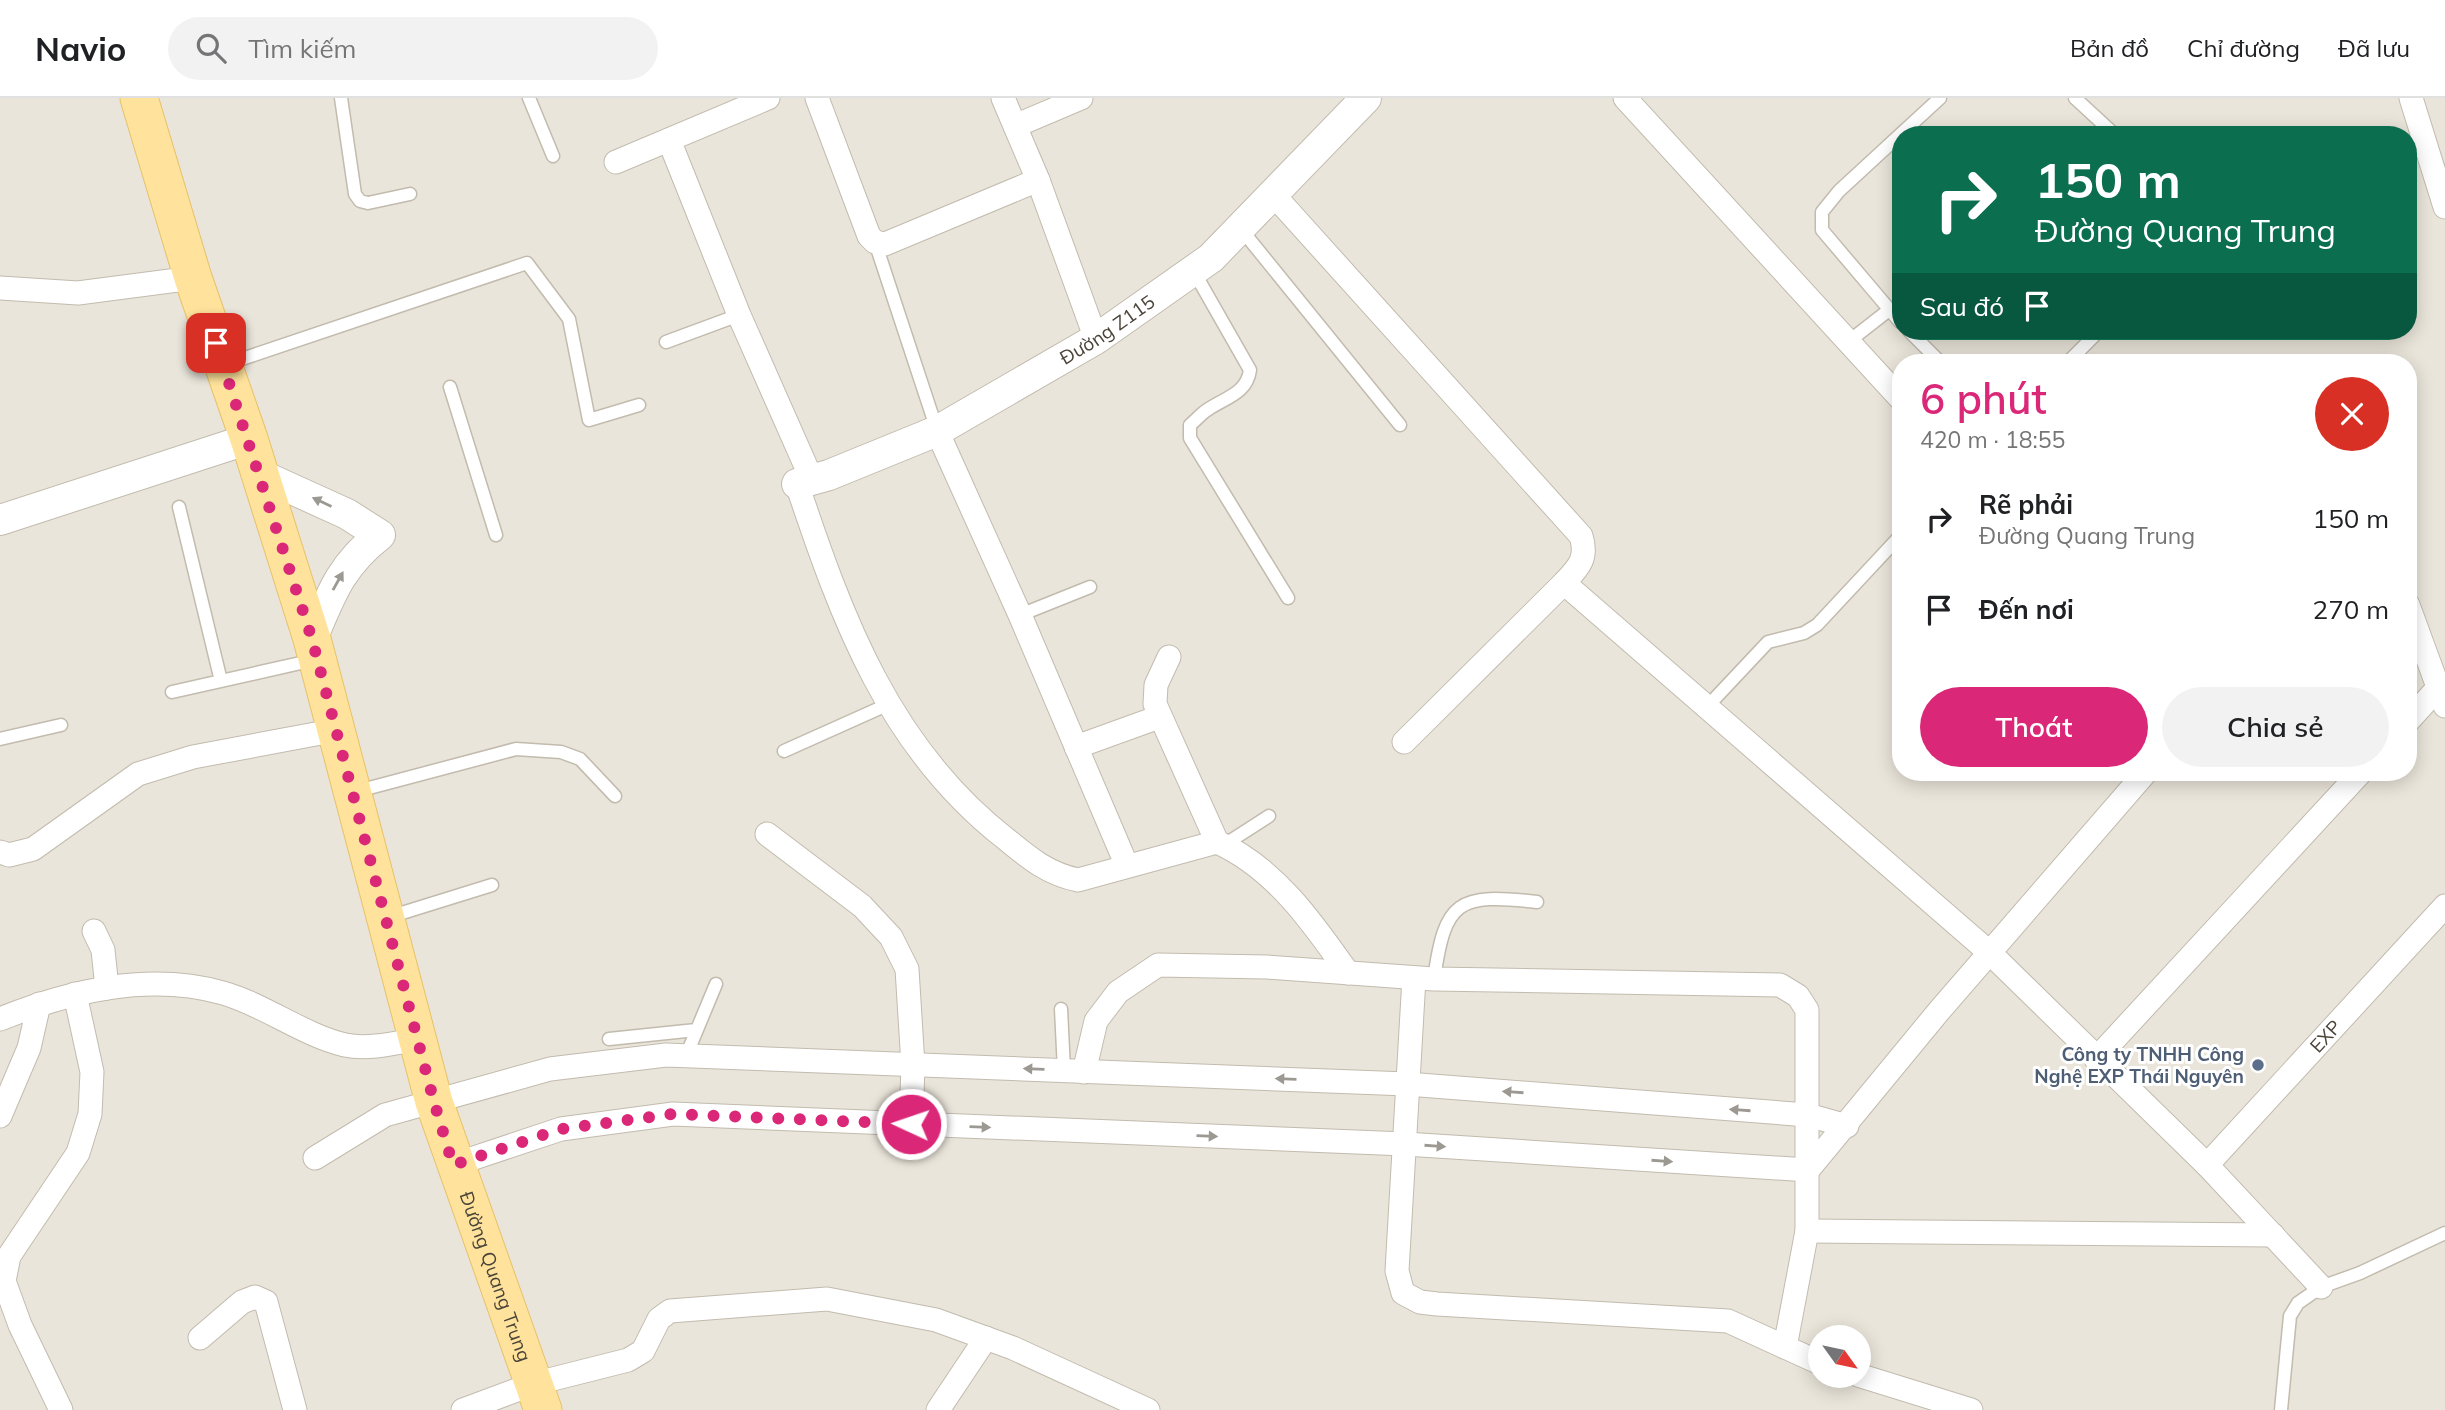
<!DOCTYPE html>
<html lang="vi">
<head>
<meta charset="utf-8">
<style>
	:root { --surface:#fff; --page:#f2f2f2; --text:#202124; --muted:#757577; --line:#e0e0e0; --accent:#db2777 }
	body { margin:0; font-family:Mulish,sans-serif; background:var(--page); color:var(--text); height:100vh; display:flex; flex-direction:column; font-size:26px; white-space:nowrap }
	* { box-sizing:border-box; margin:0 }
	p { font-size:23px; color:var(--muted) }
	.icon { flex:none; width:38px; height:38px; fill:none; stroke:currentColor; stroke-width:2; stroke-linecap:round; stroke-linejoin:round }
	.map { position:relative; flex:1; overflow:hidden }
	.sheet { position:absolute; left:1892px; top:256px; width:525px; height:427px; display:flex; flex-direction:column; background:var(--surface); border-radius:28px; box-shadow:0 4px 18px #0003 }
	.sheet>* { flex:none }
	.banner { position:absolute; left:1892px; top:28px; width:525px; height:214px; border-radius:28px; box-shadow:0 4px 18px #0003; background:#0b6e4f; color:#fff; overflow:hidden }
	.needle { width:46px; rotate:123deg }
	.buttons { position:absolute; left:1808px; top:1227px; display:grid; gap:14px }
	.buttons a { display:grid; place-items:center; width:63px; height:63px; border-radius:50%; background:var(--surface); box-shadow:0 4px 18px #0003; font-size:35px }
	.pin { position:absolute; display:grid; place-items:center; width:60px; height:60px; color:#fff; margin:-30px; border-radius:14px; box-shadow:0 4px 10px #0006 }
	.me { position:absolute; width:77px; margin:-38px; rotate:273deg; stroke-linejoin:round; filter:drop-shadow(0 0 5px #0008) }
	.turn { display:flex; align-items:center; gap:24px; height:147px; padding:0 28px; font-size:32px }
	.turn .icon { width:91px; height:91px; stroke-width:2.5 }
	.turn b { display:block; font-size:49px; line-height:60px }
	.then { display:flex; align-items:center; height:66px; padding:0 28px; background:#0003; gap:14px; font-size:26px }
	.round { display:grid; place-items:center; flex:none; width:74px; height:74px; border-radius:37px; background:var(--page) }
	.summary { display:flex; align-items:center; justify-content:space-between; height:119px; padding:0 28px }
	h1 { font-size:42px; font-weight:600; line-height:52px; color:var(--accent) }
	.button { display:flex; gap:14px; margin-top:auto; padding:14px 28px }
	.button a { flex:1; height:80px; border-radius:42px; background:var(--accent); color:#fff; font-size:28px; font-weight:600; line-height:80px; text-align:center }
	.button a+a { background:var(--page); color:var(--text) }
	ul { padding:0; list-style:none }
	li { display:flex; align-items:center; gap:21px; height:91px; padding:0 28px }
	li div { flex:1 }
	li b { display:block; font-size:26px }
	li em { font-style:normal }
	header { display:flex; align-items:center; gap:42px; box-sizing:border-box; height:98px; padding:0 35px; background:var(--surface); border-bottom:2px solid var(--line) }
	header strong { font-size:33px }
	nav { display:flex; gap:38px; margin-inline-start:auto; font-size:24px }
	.search { width:490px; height:63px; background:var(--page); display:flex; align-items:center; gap:18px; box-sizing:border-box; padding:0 24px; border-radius:38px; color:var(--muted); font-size:26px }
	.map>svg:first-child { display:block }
	.residential { fill:#eae5da; fill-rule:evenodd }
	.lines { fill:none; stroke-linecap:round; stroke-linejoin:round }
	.service-casing { stroke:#c2bbae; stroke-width:15 }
	.minor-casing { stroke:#c2bbae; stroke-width:25 }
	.tertiary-casing { stroke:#c2bbae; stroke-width:32 }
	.primary-casing { stroke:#e6c16a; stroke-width:39 }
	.service { stroke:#fff; stroke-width:12 }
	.minor { stroke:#fff; stroke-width:23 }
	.tertiary { stroke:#fff; stroke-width:30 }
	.primary { stroke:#ffe39c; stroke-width:37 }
	.oneway { fill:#9c9892 }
	.route { stroke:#db2777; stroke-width:12; stroke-dasharray:0 21.6 }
	.service-dot { fill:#5c6f8a; stroke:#fff; stroke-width:2.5 }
	.labels { text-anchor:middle; stroke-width:6; stroke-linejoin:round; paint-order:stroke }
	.street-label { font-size:19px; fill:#4b4439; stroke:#fff }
	.service-label { font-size:19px; font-weight:bold; fill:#4e5e75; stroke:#fff; text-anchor:end }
</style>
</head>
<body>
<header>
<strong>Navio</strong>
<div class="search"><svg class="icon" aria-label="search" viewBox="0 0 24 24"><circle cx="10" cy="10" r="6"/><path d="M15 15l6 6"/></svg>Tìm kiếm</div>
<nav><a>Bản đồ</a><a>Chỉ đường</a><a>Đã lưu</a></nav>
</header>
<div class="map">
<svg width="2445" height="1312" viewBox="0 0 2445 1312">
	<rect width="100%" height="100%" fill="#f6f3ec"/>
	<path class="residential" d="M0,0H2445V1312H0ZM1900,37H2408V233H1900ZM1900,264H2408V674H1900ZM1820,1239H1858V1278H1820Z"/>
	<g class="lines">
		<g class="service-casing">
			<path id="service" d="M341,0L355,96L360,103L368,105L410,96
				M529,0L553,58
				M2075,0L2115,37
				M2408,52L2426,46
				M1241,131L1400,327
				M875,144L937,332
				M1193,172L1250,272C1247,296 1224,300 1207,312C1201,316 1196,322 1190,327V340L1288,500
				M1900,224L1822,132V114L1839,93L1940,0
				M1909,233L1940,264
				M666,244L739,217
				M1848,244L1889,212
				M2068,264L2099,233
				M227,266L527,165L569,221L589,322L639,307
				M450,289L496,437
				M179,409L221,583
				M1020,517L1090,489
				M172,594L314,562
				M1705,611L1768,544L1804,535L1817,527L1900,438
				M0,641L61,627
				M784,653L889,606
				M354,694L516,651L561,654L580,661L615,698
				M1224,747L1269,718
				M389,819L492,787
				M1434,881C1445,802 1458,795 1537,804
				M1061,911L1064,972
				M609,941L696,932
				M686,958L716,886
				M2281,1312L2290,1218L2298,1205L2321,1189L2360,1175L2445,1135"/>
		</g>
		<g class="minor-casing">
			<g id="minor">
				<path d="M817,0L869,138L875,144L885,146L1038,82"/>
				<path d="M1003,0L1038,82L1096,241"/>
				<path d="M1625,0L1900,300"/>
				<path d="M2411,0L2445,109"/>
				<path d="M1015,28L1081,0"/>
				<path d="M669,42L739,217L812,382"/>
				<path d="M616,64L768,0"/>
				<path d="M1272,95L1581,438C1588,460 1579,469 1564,485L1990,855L2207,1067L2321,1189"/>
				<path d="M0,190L78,195L193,180"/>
				<path d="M937,333L1020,517L1127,768"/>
				<path d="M797,386C842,521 889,650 1006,741C1029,760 1048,776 1078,782L1217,744C1275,770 1313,825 1348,875"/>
				<path d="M2408,507L2445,608"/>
				<path d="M1169,559L1156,587L1155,606L1217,744"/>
				<path d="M2408,623L2438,590"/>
				<path d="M1404,644L1564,485"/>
				<path d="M1076,649L1159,619"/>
				<path d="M767,736L862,808L891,839L907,871L913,967L911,1026"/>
				<path d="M0,754L9,757L33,751L138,676L193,659L337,632"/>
				<path d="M94,833L103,852L107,890"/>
				<path d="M1414,880L1397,1173L1403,1195L1420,1204L1437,1206L1728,1223L1820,1265"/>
				<path d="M0,921C70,893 148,874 223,895C265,907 303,937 345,947C368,952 396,945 419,941"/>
				<path d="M2096,961L2361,674"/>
				<path d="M1084,974L1096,923L1118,894L1158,867L1267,869L1434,881L1780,887L1798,898L1807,912V1133L1785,1249"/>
				<path d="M0,1018L29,950L39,906"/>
				<path d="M315,1060L385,1017L550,971L666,957L1407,986L1808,1017L1847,1028"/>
				<path d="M453,1067L561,1031L673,1016L1405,1046L1808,1072"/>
				<path id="s1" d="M2207,1067L2445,808"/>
				<path d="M1808,1072L1939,913L2146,674"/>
				<path d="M1807,1133L2273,1137"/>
				<path d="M200,1240L242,1204L255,1199L266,1204L295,1312"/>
				<path d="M1858,1277L1971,1312"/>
				<path d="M61,1312L20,1227L4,1183L9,1158L78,1055L90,1016L92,974L75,896"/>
				<path d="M463,1312L533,1286L628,1262L643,1253L659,1221L670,1213L827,1201L936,1222L1013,1250L1148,1312"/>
				<path d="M938,1312L986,1240"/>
			</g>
		</g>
		<g class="tertiary-casing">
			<g id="tertiary">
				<path d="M261,377L347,416L380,437C341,467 331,496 312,541"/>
				<path id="s2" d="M797,386L829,377L937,333L1096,241L1211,160L1366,0"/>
				<path d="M0,422L249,341"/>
			</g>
		</g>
		<g class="primary-casing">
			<g id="primary">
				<path id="s3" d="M139,0L193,180L249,341L312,541L434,1004L543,1312"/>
			</g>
		</g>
		<use href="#service" class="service"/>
		<use href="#minor" class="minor"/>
		<use href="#tertiary" class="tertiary"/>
		<use href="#primary" class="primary"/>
	</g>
	<defs><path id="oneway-solid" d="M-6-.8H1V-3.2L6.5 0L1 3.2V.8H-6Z" transform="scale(1.75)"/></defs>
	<g class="oneway">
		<use href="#oneway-solid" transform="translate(322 404) rotate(-155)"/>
		<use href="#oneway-solid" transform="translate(338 483) rotate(-61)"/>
		<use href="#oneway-solid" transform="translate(1034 971) rotate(-178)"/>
		<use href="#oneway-solid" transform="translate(1286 981) rotate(-178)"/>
		<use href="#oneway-solid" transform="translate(1513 994) rotate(-176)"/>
		<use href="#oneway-solid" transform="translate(1740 1012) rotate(-176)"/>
		<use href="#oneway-solid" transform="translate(980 1029) rotate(2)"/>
		<use href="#oneway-solid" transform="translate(1207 1038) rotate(2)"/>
		<use href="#oneway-solid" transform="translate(1435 1048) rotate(4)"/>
		<use href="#oneway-solid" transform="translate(1662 1063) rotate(4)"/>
	</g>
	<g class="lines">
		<path class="route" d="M216,245L312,541L434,1004L453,1067L561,1031L673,1016L911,1026"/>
	</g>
	<circle class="service-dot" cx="2258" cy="967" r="7"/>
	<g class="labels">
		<g class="street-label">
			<text dy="7" stroke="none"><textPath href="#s2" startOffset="348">Đường Z115</textPath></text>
			<text dy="7" stroke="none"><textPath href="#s1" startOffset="175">EXP</textPath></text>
			<text dy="7" stroke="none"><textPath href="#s3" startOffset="1232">Đường Quang Trung</textPath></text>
		</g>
		<g class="service-label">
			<text x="2244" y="963">Công ty TNHH Công<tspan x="2244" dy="22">Nghệ EXP Thái Nguyên</tspan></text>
		</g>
	</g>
</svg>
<div class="buttons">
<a><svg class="needle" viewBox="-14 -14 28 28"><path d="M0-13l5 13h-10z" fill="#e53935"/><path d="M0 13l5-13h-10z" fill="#757577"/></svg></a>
</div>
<div class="pin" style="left:216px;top:245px;background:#d93025"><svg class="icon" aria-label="arrive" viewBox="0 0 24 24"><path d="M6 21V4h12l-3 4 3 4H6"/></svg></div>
<svg class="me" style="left:911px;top:1026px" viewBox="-20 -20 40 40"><circle r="17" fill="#db2777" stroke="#fff" stroke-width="3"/><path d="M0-11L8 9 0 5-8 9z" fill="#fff"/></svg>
<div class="banner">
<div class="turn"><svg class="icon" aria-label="right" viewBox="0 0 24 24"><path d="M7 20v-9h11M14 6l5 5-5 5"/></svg><div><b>150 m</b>Đường Quang Trung</div></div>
<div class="then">Sau đó<svg class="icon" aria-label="arrive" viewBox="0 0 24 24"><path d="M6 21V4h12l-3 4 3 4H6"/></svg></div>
</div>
<section class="sheet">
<div class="summary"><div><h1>6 phút</h1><p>420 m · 18:55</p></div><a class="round" style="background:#d93025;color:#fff"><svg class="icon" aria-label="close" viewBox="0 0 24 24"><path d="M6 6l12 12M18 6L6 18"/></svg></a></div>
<ul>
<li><svg class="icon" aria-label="right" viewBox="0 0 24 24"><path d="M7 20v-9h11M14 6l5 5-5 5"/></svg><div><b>Rẽ phải</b><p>Đường Quang Trung</p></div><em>150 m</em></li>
<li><svg class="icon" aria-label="arrive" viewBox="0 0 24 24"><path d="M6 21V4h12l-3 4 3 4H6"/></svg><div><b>Đến nơi</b></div><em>270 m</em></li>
</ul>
<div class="button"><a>Thoát</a><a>Chia sẻ</a></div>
</section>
</div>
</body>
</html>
